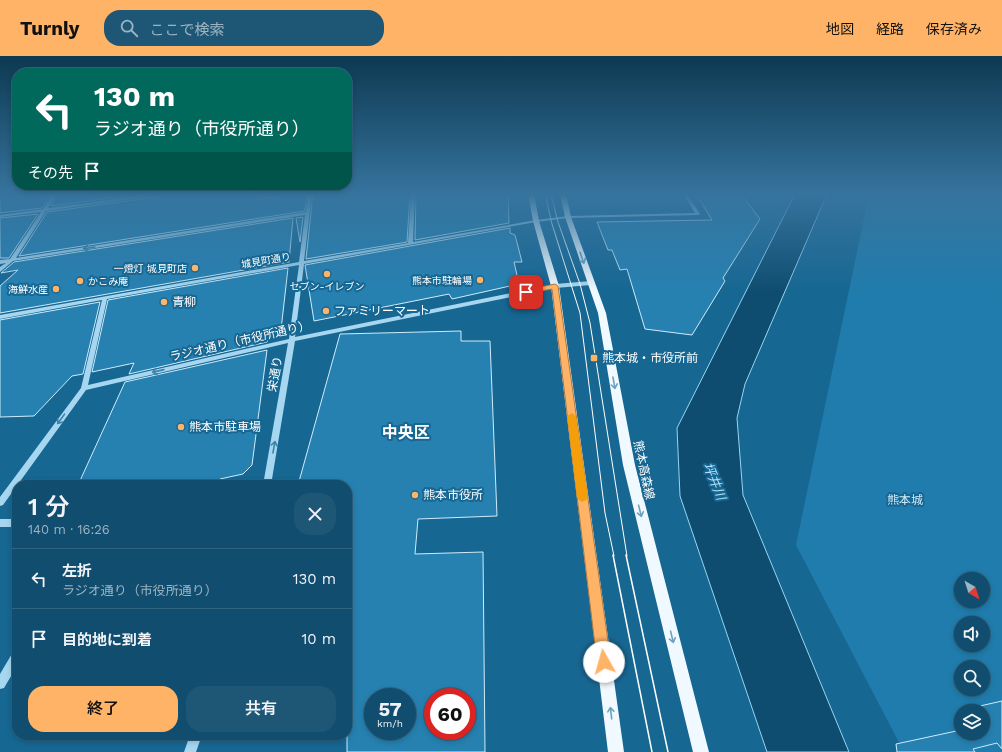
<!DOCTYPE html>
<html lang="ja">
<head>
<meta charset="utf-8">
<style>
	:root { --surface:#114d6e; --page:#1e5776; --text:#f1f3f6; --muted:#9cb4c2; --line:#306481; --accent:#ffb366 }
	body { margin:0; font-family:"Work Sans","Noto Sans JP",sans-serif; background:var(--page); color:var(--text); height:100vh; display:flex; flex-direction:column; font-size:15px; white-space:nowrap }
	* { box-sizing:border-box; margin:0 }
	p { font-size:13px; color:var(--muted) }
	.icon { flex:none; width:22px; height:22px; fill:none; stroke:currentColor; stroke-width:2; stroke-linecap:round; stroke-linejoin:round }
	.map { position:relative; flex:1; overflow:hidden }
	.sheet { position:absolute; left:12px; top:424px; width:340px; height:260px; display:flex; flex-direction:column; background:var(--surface); border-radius:16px; box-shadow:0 2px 6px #0003,0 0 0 1px var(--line) }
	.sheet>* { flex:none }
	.banner { position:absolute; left:12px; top:12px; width:340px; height:122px; border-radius:16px; box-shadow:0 2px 6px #0003,0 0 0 1px var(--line); background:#00695c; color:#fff; overflow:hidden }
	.needle { width:26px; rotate:141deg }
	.tools { position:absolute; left:954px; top:516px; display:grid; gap:8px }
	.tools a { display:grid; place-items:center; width:36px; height:36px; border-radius:50%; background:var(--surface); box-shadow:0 2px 6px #0003,0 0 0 1px var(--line); font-size:20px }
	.speed { position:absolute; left:364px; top:632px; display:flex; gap:8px; font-size:20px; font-weight:700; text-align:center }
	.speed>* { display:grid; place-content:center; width:52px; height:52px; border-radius:50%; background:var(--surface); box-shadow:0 2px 6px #0003,0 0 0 1px var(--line); line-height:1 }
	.speed small { font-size:10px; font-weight:400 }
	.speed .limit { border:6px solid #d22; background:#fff; color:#111 }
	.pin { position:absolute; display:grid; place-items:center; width:34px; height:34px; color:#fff; margin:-17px; border-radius:8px; box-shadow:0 2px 6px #0006 }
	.me { position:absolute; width:44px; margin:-22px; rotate:353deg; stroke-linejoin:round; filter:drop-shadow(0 0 3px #0008) }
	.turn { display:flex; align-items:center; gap:14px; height:84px; padding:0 16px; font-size:18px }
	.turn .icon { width:52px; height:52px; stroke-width:2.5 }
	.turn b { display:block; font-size:28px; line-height:34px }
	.then { display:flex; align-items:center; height:38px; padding:0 16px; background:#0003; gap:8px; font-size:15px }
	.round { display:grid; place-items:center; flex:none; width:42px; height:42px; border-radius:16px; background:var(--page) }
	.overview { display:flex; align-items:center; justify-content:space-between; height:68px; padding:0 16px }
	h1 { font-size:24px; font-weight:600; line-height:30px }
	.action { display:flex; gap:8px; margin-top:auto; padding:8px 16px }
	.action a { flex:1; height:46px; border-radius:16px; background:var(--accent); color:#111; font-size:16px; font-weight:600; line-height:46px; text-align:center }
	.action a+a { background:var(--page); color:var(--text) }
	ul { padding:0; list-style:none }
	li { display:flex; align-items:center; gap:12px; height:60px; padding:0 16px; border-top:1px solid var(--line) }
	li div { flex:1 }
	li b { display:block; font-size:15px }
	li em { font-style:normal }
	header { display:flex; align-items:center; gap:24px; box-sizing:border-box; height:56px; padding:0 20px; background:var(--accent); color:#111 }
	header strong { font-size:19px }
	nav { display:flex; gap:22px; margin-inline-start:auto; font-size:14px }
	.search { width:280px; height:36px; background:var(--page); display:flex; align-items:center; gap:10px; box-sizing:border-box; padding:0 14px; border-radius:16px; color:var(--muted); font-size:15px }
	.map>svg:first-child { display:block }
	.green { fill:#207cac; fill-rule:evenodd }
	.water { fill:#0f4d70; stroke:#99d5f3 }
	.building { fill:#2681b1; stroke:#ceecfb; fill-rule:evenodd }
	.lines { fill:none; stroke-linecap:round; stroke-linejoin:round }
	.minor { fill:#a7d7f0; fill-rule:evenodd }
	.major { fill:#f0f9ff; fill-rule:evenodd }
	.tram-far1 { stroke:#fff; stroke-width:1 }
	.tram { stroke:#fff; stroke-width:1.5 }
	.oneway { stroke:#3b83aa }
	.oneway2 { stroke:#6ea1be }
	.route { fill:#ffb366; stroke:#a67442 }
	.slow { fill:#f59e0b }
	.poi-dot { fill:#ffb366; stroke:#176793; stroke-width:1.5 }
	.labels { text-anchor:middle; stroke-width:4; stroke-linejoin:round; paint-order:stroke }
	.far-street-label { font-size:10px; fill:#fff; stroke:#176793 }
	.far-poi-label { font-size:10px; fill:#fff; stroke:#176793; text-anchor:end }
	.poi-label { font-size:12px; fill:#fff; stroke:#176793; text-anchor:start }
	.street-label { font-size:12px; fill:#fff; stroke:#176793 }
	.park-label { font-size:12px; fill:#ceecfb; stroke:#176793 }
	.water-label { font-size:13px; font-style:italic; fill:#b3e0f7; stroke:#176793 }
	.district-label { font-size:16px; font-weight:bold; fill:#fff; stroke:#176793 }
</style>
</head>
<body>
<header>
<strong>Turnly</strong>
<div class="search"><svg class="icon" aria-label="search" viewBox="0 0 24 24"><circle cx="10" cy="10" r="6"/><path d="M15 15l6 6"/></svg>ここで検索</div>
<nav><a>地図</a><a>経路</a><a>保存済み</a></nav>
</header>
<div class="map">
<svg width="1002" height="696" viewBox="0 0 1002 696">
	<rect width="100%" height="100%" fill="#176793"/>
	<path class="green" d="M869,138H1002V696H904L796,489ZM961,523H983V545H961ZM961,567H983V589H961ZM961,611H983V633H961ZM961,655H983V677H961Z"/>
	<path class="water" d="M795,138H827L745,328L737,362L743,439L849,696H767L680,440L677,372Z"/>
	<path class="building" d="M0,138H51L42,152L0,157Z
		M58,138H126L125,140L51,150Z
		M170,138H261L262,143L296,138H307L305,155L19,200L47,156L170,139Z
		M313,138H410L407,186L306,203Z
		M416,138H508L509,167L415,184Z
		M696,138H741L760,163L723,222L725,225L692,279L645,273L627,213L620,214L612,194H608L597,166L712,164Z
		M38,158L9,202H0V162Z
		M303,161L300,186L296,162Z
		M293,162L289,206L0,257V230L18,214L1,217L14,206Z
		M510,172V177L515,179L522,206H514L519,228L452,243L449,238L314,265L305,209Z
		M288,212L281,274L268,283L267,286L129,318L134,307L92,316L108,244Z
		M100,246L83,318L72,320L34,360L0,361V264Z
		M461,275V285H490L497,460L418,463L415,498L483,496L485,696H347V429H298L340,278ZM373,641H407V675H373ZM433,641H467V675H433Z
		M267,294L252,409L243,418L220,423L215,429H78L125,326Z
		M1002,645V693L997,687L973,693L975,696H897L896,688L961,674V677H983V655H974L971,652Z"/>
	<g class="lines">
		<path class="minor" d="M53,138H57L48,152L151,138H161L159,139L46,155L16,202L306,156L308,138H312L304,205L408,187L411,138H415L413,186L536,164L568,160L695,157L683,138H687L700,158L698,159L568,162L536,166L304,208L295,281L555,228L591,225L594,227L591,229L555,232L295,285L271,429H263L288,287L86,334L3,449L0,450V441L81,332L102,244L0,263V259L299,206L305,159L13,205L0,216V211L6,207L0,208V204L10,203L41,156L0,161V159L43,153ZM299,209L289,283L88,329L107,243Z
			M0,463H17V471H0Z
			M17,595V610L4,632L0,633V618L13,596Z
			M190,679H202L196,696H184Z"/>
		<path class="major" d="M528,138H534L539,165L559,230L624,696H608L551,230L533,165Z
			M560,138H566L571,161L606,257L635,409L709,696H693L623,409L598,257L565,161Z"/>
		<path class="tram-far1" d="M545,138L552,168L580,257L605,457L614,500
			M551,138L558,166L580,228L590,267L627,500"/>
		<path class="tram" d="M613,499L652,696
			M626,499L668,696"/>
	</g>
	<defs><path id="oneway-shaft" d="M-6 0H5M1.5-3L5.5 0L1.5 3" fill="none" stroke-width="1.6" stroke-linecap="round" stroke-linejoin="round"/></defs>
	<g class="oneway">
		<use href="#oneway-shaft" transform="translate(89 192) rotate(171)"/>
		<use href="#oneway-shaft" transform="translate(158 315) rotate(167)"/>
		<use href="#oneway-shaft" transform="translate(61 363) rotate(126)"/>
		<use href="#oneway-shaft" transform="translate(274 391) rotate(-80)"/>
	</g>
	<g class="oneway2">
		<use href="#oneway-shaft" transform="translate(582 202) rotate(71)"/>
		<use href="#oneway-shaft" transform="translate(614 327) rotate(80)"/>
		<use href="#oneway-shaft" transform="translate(640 455) rotate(76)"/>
		<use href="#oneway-shaft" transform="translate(672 581) rotate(76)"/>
		<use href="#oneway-shaft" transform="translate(611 657) rotate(-97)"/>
	</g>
	<linearGradient id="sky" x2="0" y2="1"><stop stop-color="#0d3951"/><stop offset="0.59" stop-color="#36749e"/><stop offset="1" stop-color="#36749e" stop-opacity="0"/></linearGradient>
	<rect width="1002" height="235" fill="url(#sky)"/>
	<path class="route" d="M555,228L558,230L611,606L609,611L604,613L599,611L597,606L552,233L526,238L523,236L524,234Z"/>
	<path class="slow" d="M572,357L576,360L588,441L586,444L582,446L579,444L577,441L567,360Z"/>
	<g class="poi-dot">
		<circle cx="195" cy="212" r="4"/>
		<circle cx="327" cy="218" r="4"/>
		<circle cx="480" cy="224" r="4"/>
		<circle cx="80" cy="225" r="4"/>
		<circle cx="56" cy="233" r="4"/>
		<circle cx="164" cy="246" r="4"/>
		<circle cx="326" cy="255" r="4"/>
		<rect x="590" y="298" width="8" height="8" rx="2"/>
		<circle cx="181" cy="371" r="4"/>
		<circle cx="415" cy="439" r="4"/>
	</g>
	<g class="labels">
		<g class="far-street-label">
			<text transform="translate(266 204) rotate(-10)" y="4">城見町通り</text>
		</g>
		<g class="far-poi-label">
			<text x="187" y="216">一燈灯 城見町店</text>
			<text x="472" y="228">熊本市駐輪場</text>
			<text x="88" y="229" text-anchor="start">かこみ庵</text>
			<text x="327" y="234" text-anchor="middle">セブン-イレブン</text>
			<text x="48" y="237">海鮮水産</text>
		</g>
		<g class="poi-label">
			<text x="172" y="250">青柳</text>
			<text x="334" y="259">ファミリーマート</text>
			<text x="602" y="306">熊本城・市役所前</text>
			<text x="189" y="375">熊本市駐車場</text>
			<text x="423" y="443">熊本市役所</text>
		</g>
		<g class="street-label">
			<text transform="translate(240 285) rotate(-13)" y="4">ラジオ通り（市役所通り）</text>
			<text transform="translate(275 318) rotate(-80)" y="4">栄通り</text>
			<text transform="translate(644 414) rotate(78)" y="4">熊本高森線</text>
		</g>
		<g class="park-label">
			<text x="905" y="448">熊本城</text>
		</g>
		<g class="water-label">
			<text transform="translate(715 425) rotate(68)" y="5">坪井川</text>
		</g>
		<g class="district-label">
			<text x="406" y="382">中央区</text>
		</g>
	</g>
</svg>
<div class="tools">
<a><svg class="needle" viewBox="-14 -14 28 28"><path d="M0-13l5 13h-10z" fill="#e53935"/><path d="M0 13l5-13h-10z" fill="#9cb4c2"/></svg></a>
<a><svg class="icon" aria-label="sound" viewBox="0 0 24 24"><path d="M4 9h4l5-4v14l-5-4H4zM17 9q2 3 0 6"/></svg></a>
<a><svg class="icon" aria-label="search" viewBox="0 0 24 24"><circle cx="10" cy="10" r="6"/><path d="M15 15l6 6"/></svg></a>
<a><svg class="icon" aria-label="layers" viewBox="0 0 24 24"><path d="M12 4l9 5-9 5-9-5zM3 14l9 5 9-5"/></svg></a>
</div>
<div class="speed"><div>57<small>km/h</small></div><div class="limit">60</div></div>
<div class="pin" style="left:526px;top:236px;background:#d93025"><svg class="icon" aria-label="arrive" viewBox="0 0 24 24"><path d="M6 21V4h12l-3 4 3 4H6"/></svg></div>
<svg class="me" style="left:604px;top:606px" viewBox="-20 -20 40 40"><circle r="19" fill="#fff"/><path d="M0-13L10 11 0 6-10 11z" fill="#ffb366"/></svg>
<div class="banner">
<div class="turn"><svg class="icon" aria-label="left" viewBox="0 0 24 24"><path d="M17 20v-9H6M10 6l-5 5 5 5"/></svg><div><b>130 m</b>ラジオ通り（市役所通り）</div></div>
<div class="then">その先<svg class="icon" aria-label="arrive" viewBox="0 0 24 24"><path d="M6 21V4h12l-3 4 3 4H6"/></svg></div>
</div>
<section class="sheet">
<div class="overview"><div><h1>1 分</h1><p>140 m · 16:26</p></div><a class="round"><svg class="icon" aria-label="close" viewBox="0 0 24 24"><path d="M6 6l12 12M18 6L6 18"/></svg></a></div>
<ul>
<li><svg class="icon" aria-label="left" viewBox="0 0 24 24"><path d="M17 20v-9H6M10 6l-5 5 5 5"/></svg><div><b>左折</b><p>ラジオ通り（市役所通り）</p></div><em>130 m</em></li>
<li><svg class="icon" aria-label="arrive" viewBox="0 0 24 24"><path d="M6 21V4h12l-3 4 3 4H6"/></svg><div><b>目的地に到着</b></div><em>10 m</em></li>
</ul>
<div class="action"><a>終了</a><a>共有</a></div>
</section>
</div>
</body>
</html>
